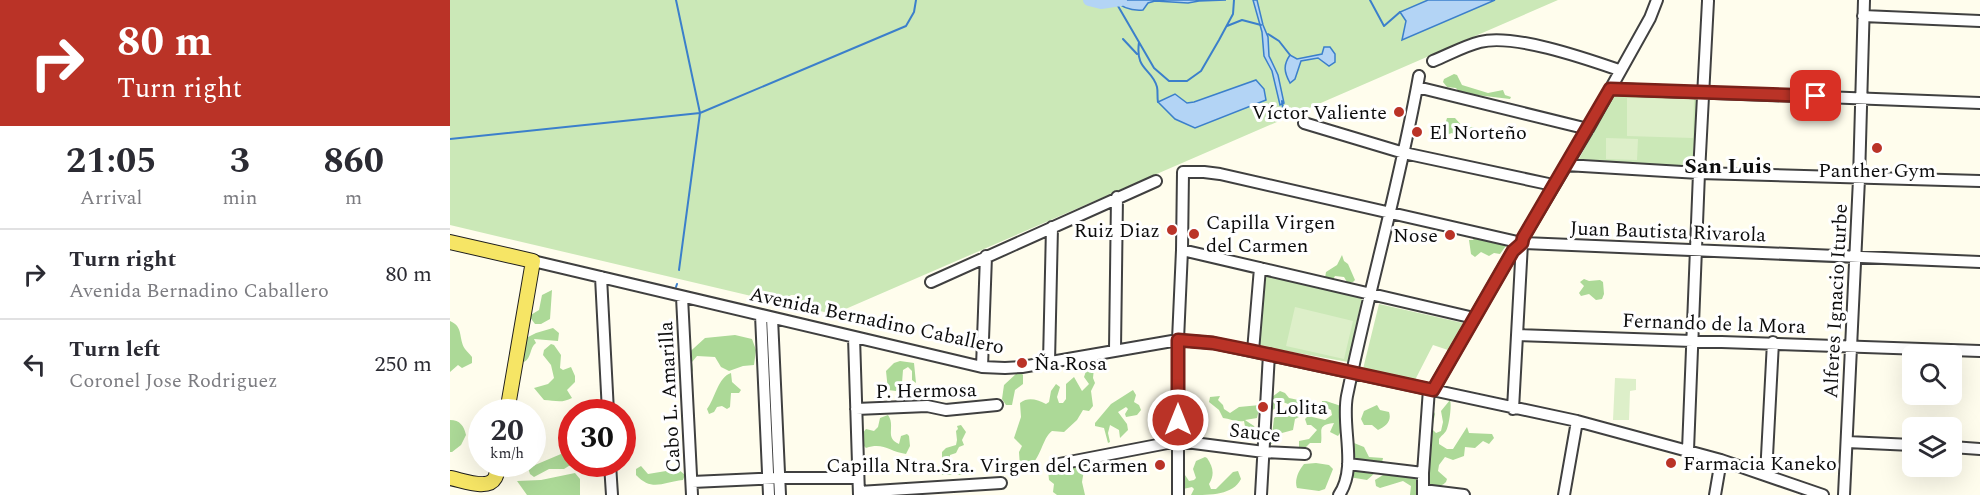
<!DOCTYPE html>
<html lang="en">
<head>
<meta charset="utf-8">
<style>
	:root { --surface:#fff; --page:#f7f7f7; --text:#2b2b33; --muted:#7c7c81; --line:#e1e1e2 }
	body { margin:0; font-family:Spectral,serif; background:var(--page); color:var(--text); height:100vh; display:flex; flex-direction:column; font-size:22px; white-space:nowrap }
	* { box-sizing:border-box; margin:0 }
	p { font-size:20px; color:var(--muted) }
	.icon { flex:none; width:33px; height:33px; fill:none; stroke:currentColor; stroke-width:2; stroke-linecap:round; stroke-linejoin:round }
	.map { position:relative; flex:1; overflow:hidden }
	.sheet { display:flex; flex-direction:column; background:var(--surface); width:450px }
	.sheet>* { flex:none }
	.guide { background:#ba3327; color:#fff; overflow:hidden }
	.controls { position:absolute; left:1452px; top:345px; display:grid; gap:12px }
	.controls a { display:grid; place-items:center; width:60px; height:60px; border-radius:9px; background:var(--surface); box-shadow:0 6px 24px #0002; font-size:30px }
	.speed { position:absolute; left:18px; top:399px; display:flex; gap:12px; font-size:30px; font-weight:700; text-align:center }
	.speed>* { display:grid; place-content:center; width:78px; height:78px; border-radius:50%; background:var(--surface); box-shadow:0 6px 24px #0002; line-height:1 }
	.speed small { font-size:15px; font-weight:400 }
	.speed .limit { border:9px solid #d22; background:#fff; color:#111 }
	.pin { position:absolute; display:grid; place-items:center; width:51px; height:51px; color:#fff; margin:-26px; border-radius:12px; box-shadow:0 3px 9px #0006 }
	.me { position:absolute; width:66px; margin:-33px; rotate:0deg; stroke-linejoin:round; filter:drop-shadow(0 0 4px #0008) }
	.turn { display:flex; align-items:center; gap:21px; height:126px; padding:0 18px; font-size:27px }
	.turn .icon { width:78px; height:78px; stroke-width:2.5 }
	.turn b { display:block; font-size:42px; line-height:51px }
	.eta { display:flex; justify-content:space-evenly; align-items:center; height:102px; text-align:center }
	.eta b { font-size:36px; font-weight:700; line-height:42px }
	ul { padding:0; list-style:none }
	li { display:flex; align-items:center; gap:18px; height:90px; padding:0 18px; border-top:2px solid var(--line) }
	li div { flex:1 }
	li b { display:block; font-size:22px }
	li em { font-style:normal }
	main { display:flex; flex:1; min-height:0 }
	.map>svg:first-child { display:block }
	.green { fill:#cbe8b7 }
	.forest { fill:#acd997 }
	.pitch { fill:#ddefc9 }
	.water { fill:#b3d4f5; stroke:#3b7fcb; stroke-width:1.5 }
	.lines { fill:none; stroke-linecap:round; stroke-linejoin:round }
	.stream { stroke:#3b7fcb; stroke-width:2 }
	.river { stroke:#b3d4f5; stroke-width:12 }
	.minor-casing { stroke:#404040; stroke-width:14 }
	.major-casing { stroke:#1e1e1e; stroke-width:16 }
	.minor { stroke:#fff; stroke-width:10 }
	.major { stroke:#f6e565; stroke-width:14 }
	.route-casing { stroke:#792119; stroke-width:15 }
	.route { stroke:#ba3327; stroke-width:10 }
	.poi-dot { fill:#ba3327; stroke:#fff; stroke-width:2 }
	.labels { text-anchor:middle; stroke-width:6; stroke-linejoin:round; paint-order:stroke }
	.poi-label { font-size:20px; fill:#0d0d0d; stroke:#fff; text-anchor:start }
	.street-label { font-size:20px; fill:#0d0d0d; stroke:#fff }
	.quarter-label { font-size:22px; font-weight:bold; fill:#0d0d0d; stroke:#fff }
</style>
</head>
<body>
<main>
<section class="sheet">
<div class="guide">
<div class="turn"><svg class="icon" aria-label="right" viewBox="0 0 24 24"><path d="M7 20v-9h11M14 6l5 5-5 5"/></svg><div><b>80 m</b>Turn right</div></div>
</div>
<div class="eta">
<div><b>21:05</b><p>Arrival</p></div>
<div><b>3</b><p>min</p></div>
<div><b>860</b><p>m</p></div>
</div>
<ul>
<li><svg class="icon" aria-label="right" viewBox="0 0 24 24"><path d="M7 20v-9h11M14 6l5 5-5 5"/></svg><div><b>Turn right</b><p>Avenida Bernadino Caballero</p></div><em>80 m</em></li>
<li><svg class="icon" aria-label="left" viewBox="0 0 24 24"><path d="M17 20v-9H6M10 6l-5 5 5 5"/></svg><div><b>Turn left</b><p>Coronel Jose Rodriguez</p></div><em>250 m</em></li>
</ul>
</section>
<div class="map">
<svg width="1530" height="495" viewBox="0 0 1530 495">
	<rect width="100%" height="100%" fill="#fffded"/>
	<path class="green" d="M0,0H1108L384,314L355,308L348,295H341L331,303L0,225Z
		M1164,93L1248,98L1242,167L1129,159Z
		M816,275L912,298L898,362L809,346Z
		M929,304L1013,323L998,350L983,345L965,380L913,369Z"/>
	<path class="forest" d="M1004,74L1007,75L1012,85L1038,93L1053,90L1055,95L1061,97L1060,99L1010,93L1006,88L997,87L993,82L994,79Z
		M997,118H1005L1013,127H1024L1026,131C1019,137 1010,138 1002,133L996,135L994,128Z
		M1025,237L1058,243L1050,254L1044,253L1039,256L1031,252L1025,257L1021,254L1019,240H1023Z
		M892,255L894,261L898,264L905,280L903,282H897L894,277L885,276L882,281L875,278L876,272L887,265Z
		M1134,279L1139,281L1150,280L1153,282L1154,294L1152,299L1146,300L1139,294L1131,296L1129,293L1134,286L1130,282Z
		M102,290L100,319L91,324H85L79,316L89,310L92,295Z
		M0,321C14,327 8,338 15,349C17,352 20,354 22,357V363L12,368L8,365L0,372Z
		M103,328L109,333L108,341L84,339L86,343C79,348 82,358 74,362L71,360L72,340L86,333Z
		M285,335L302,339L306,350L304,365L293,366L279,371L271,367L265,357L247,356L242,362L243,370L241,375L233,358L255,338Z
		M101,344L104,345L111,355L110,368L113,370L121,367L125,376V382L117,390L122,398C111,404 104,400 94,400L84,388L98,384L104,378L101,365L93,355L94,350Z
		M450,361L464,363L466,383L462,380V371L458,367L453,370L452,383L446,391L438,390L436,371L444,363Z
		M643,365L644,368L643,378L645,383L641,391L643,406L639,411L633,410L627,420L614,432L602,431C592,438 592,458 577,469L570,467L569,452L572,446L564,438L571,417L570,403C578,397 586,399 596,404L599,402L601,391L606,384L610,387L607,397L609,403H613L616,399V384L624,377L632,391L639,384L634,377L636,371Z
		M571,372L573,375V384L565,390L562,405H556L552,399L554,385L567,373Z
		M281,373L282,382L291,390L289,393H281L280,407L277,409L272,406L267,407L264,412L259,414L257,409C265,399 268,377 281,373Z
		M683,390L686,395L684,402L689,405L691,410L687,415L676,417L675,414L678,409L676,407L668,412L677,424L678,430L670,438L669,430L660,425L658,433L660,442L658,443L654,428L645,426V423L661,404Z
		M830,391L835,393L839,398L853,401L855,405L853,415L845,419L843,430L832,433L826,442L821,444L824,418L828,415L837,417L841,410L838,404L833,402L819,413L818,400Z
		M770,396L768,400L773,405L774,409L780,413L789,407L810,405L807,418L795,420L804,426L806,430L802,434L796,432L794,421C786,422 780,419 773,418L769,410L759,402L760,397Z
		M1000,400C1002,405 999,426 996,431C995,433 990,437 989,439V444L997,449H1003L1017,427L1019,433L1042,434L1044,438L1039,444L1033,441L1025,448L1015,447L1014,456L1003,460L995,457L989,465L988,471L997,479L996,482C989,489 983,486 974,482L982,408L985,414L982,429L986,433L991,431L993,422L991,411Z
		M872,401H876L891,406L889,420L893,428L888,436L880,432L884,423C866,425 873,431 871,443H860L856,447H849V441L859,439L867,430L861,425H857L855,419L858,416L875,420L882,415L881,410L872,405Z
		M927,405L930,410L939,412C942,421 936,426 928,430L922,425H914L911,419L914,411Z
		M438,415C446,426 434,438 449,444L451,436L457,434L459,436L460,446L456,454C439,452 434,442 416,448L411,443L412,434L416,429L424,431L428,427L430,418Z
		M0,420C10,420 14,426 16,435L11,445L2,452H0Z
		M511,425L516,432L512,440L514,445L509,447L506,453L500,455V463L509,464L516,471L512,475H492V452L496,448L506,445L507,440L506,431L508,429L507,426Z
		M904,443L914,447L919,457L933,458C932,467 924,474 917,480L899,477L897,463L923,461L902,458L898,447Z
		M111,454L121,456L122,464L114,469H99L84,477L80,474L78,468Z
		M755,457L757,458C763,467 765,474 759,484L761,489H766L783,472L788,471L791,479C783,495 761,495 741,495L744,489L742,487L733,489V472L739,481L744,480L746,478L743,469L746,461Z
		M866,463L879,465L883,469L875,489L869,491L847,488C844,480 849,470 854,464Z
		M605,464H632L634,470L632,482L635,495H607L603,492L604,484L599,480L598,470Z
		M191,466L198,474L228,469L235,475L233,480C213,482 202,492 186,475V469Z
		M125,473L130,479V495H77L67,481L91,480Z
		M954,473L967,477L970,495H960L961,486L953,481L930,488L926,486L925,480L933,475Z"/>
	<path class="pitch" d="M1177,98L1244,99L1243,138L1177,136Z
		M1156,138L1188,139L1187,160L1156,159Z
		M845,307L903,321L894,359L836,346Z
		M1165,378L1186,379V390L1180,391L1179,420H1163Z"/>
	<path class="water" d="M664,0H776L749,1L738,3L705,1L698,3L693,10C681,11 672,8 664,0Z
		M803,0H807L813,25L818,37L819,56L828,75L834,103L830,105L822,71L814,56L812,32Z
		M978,0H1045L952,40L956,21L950,12Z
		M874,47H880L885,54V62L879,66L868,58L851,61L845,79L840,83C834,72 833,65 840,55L847,59L872,54Z
		M806,80L814,89L816,100L745,128L725,119L708,102L725,94L737,103L744,102Z"/>
	<g class="lines">
		<path class="stream" d="M661,0L668,6L704,68L719,81H737L751,71L769,40L783,14L784,0
			M920,0L934,26L950,12
			M777,26L792,20L811,25
			M818,34L829,41L840,55
			M673,39L687,54
			M689,42C685,71 702,68 707,87C708,91 707,97 708,102
			M832,101L834,116
			M0,139L250,113L226,0
			M229,270L250,113L456,26L464,12L466,0
			M226,287L227,284"/>
		<path class="river" d="M639,0L651,3L671,0"/>
		<g class="minor-casing">
			<path id="minor" d="M1413,16L1530,21
				M983,61C998,55 1014,46 1030,42C1063,33 1137,59 1169,70
				M967,87L1138,129
				M1160,89L1530,103
				M854,123L954,153L1103,185
				M1116,165L1249,173L1530,181
				M732,250L1024,318
				M83,261L532,367L555,368L572,367L728,340L763,343L1127,421L1271,460L1373,495
				M151,277L158,412
				M481,282L706,181
				M232,297L242,495
				M311,315L319,495
				M322,318L330,495
				M1068,335L1530,351
				M404,337L409,495
				M665,350L667,197
				M803,351L810,268
				M599,362L602,227
				M532,367L536,256
				M983,390L1063,251L1072,243L1073,238L1138,129L1200,18L1207,0
				M406,409L477,406L496,410L547,405
				M1063,409L1072,243
				M1397,442L1462,445
				M1502,447L1530,449
				M1238,450L1249,173L1258,1
				M160,464L162,495
				M609,464L728,441L814,452L855,454
				M898,464L973,473
				M1316,475L1323,342
				M242,482L329,478H408
				M973,490L1014,495
				M409,492L551,483
				M728,495V340L732,250L733,172H754L770,174L1072,243L1530,262
				M811,495L819,354
				M889,495C908,467 891,427 897,396C919,289 950,183 969,76
				M973,495V473L979,389
				M1114,495L1127,421
				M1265,495L1271,460
				M1394,495L1409,179L1414,0"/>
		</g>
		<g class="major-casing">
			<path id="major" d="M0,242L83,261L57,412
				M0,478C12,480 38,491 45,478C47,474 48,468 48,464"/>
		</g>
		<use href="#minor" class="minor"/>
		<use href="#major" class="major"/>
	</g>
	<g class="lines">
		<g class="route-casing">
			<path id="route" d="M728,420V340L763,343L803,351L983,390L1063,251L1072,243L1073,238L1160,89L1366,96"/>
		</g>
		<use href="#route" class="route"/>
	</g>
	<g class="poi-dot">
		<circle cx="949" cy="112" r="6"/>
		<circle cx="967" cy="132" r="6"/>
		<circle cx="1427" cy="148" r="6"/>
		<circle cx="722" cy="230" r="6"/>
		<circle cx="744" cy="234" r="6"/>
		<circle cx="1000" cy="235" r="6"/>
		<circle cx="572" cy="363" r="6"/>
		<circle cx="813" cy="407" r="6"/>
		<circle cx="1221" cy="463" r="6"/>
		<circle cx="710" cy="465" r="6"/>
	</g>
	<g class="labels">
		<g class="poi-label">
			<text x="937" y="119" text-anchor="end">Víctor Valiente</text>
			<text x="979" y="139">El Norteño</text>
			<text x="1427" y="177" text-anchor="middle">Panther Gym</text>
			<text x="756" y="229">Capilla Virgen<tspan x="756" dy="23">del Carmen</tspan></text>
			<text x="710" y="237" text-anchor="end">Ruiz Diaz</text>
			<text x="988" y="242" text-anchor="end">Nose</text>
			<text x="584" y="370">Ña Rosa</text>
			<text x="825" y="414">Lolita</text>
			<text x="1233" y="470">Farmacia Kaneko</text>
			<text x="698" y="472" text-anchor="end">Capilla Ntra.Sra. Virgen del Carmen</text>
		</g>
		<g class="street-label">
			<text transform="translate(1218 231) rotate(2)" y="7">Juan Bautista Rivarola</text>
			<text transform="translate(1385 301) rotate(-87)" y="7">Alferes Ignacio Iturbe</text>
			<text transform="translate(427 320) rotate(12)" y="7">Avenida Bernadino Caballero</text>
			<text transform="translate(1264 323) rotate(2)" y="7">Fernando de la Mora</text>
			<text transform="translate(476 390) rotate(-1)" y="7">P. Hermosa</text>
			<text transform="translate(219 397) rotate(-93)" y="7">Cabo L. Amarilla</text>
			<text transform="translate(805 432) rotate(6)" y="7">Sauce</text>
		</g>
		<g class="quarter-label">
			<text x="1278" y="173">San Luis</text>
		</g>
	</g>
</svg>
<div class="controls">
<a><svg class="icon" aria-label="search" viewBox="0 0 24 24"><circle cx="10" cy="10" r="6"/><path d="M15 15l6 6"/></svg></a>
<a><svg class="icon" aria-label="layers" viewBox="0 0 24 24"><path d="M12 4l9 5-9 5-9-5zM3 14l9 5 9-5"/></svg></a>
</div>
<div class="speed"><div>20<small>km/h</small></div><div class="limit">30</div></div>
<div class="pin" style="left:1366px;top:96px;background:#d93025"><svg class="icon" aria-label="arrive" viewBox="0 0 24 24"><path d="M6 21V4h12l-3 4 3 4H6"/></svg></div>
<svg class="me" style="left:728px;top:420px" viewBox="-20 -20 40 40"><circle r="17" fill="#ba3327" stroke="#fff" stroke-width="3"/><path d="M0-11L8 9 0 5-8 9z" fill="#fff"/></svg>
</div>
</main>
</body>
</html>
